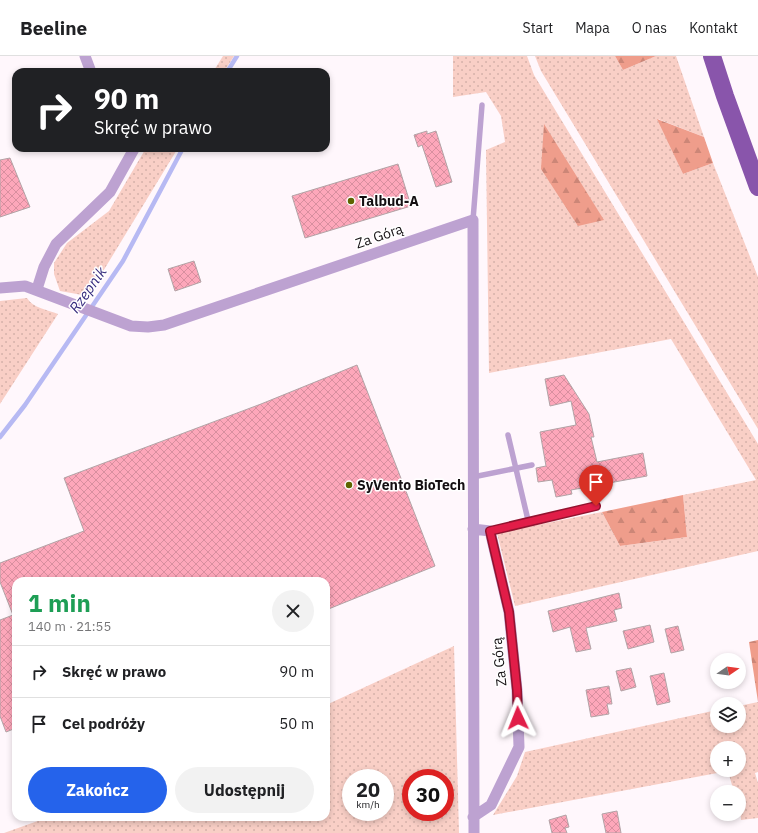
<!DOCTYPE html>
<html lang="pl">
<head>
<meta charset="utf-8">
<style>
	:root { --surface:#fff; --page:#f2f2f2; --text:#202124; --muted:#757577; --line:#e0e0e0; --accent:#2563eb }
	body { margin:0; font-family:"IBM Plex Sans",sans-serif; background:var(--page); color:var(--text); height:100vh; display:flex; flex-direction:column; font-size:15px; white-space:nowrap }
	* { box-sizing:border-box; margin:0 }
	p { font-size:13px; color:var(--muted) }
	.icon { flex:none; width:22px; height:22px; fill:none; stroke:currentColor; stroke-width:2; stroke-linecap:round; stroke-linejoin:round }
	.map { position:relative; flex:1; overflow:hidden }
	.drawer { position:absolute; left:12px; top:521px; width:318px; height:244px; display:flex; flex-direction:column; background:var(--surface); border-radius:12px; box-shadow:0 2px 6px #0003 }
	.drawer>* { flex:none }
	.top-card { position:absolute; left:12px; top:12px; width:318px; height:84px; border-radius:12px; box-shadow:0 2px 6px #0003; background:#202124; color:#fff; overflow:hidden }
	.needle { width:26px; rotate:77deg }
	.tools { position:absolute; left:710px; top:597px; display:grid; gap:8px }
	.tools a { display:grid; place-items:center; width:36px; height:36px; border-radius:50%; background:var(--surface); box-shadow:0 2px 6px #0003; font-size:20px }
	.speed { position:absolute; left:342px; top:713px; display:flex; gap:8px; font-size:20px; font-weight:700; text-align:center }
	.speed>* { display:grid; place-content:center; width:52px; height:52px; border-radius:50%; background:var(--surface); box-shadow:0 2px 6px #0003; line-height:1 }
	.speed small { font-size:10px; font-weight:400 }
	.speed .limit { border:6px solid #d22; background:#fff; color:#111 }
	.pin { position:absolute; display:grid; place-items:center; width:34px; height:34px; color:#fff; margin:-41px -17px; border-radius:50% 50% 50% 0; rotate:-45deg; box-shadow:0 0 4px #0007 }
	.pin .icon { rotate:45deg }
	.me { position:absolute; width:44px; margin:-22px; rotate:358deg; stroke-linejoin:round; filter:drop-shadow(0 0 3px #0008) }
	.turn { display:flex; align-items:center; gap:14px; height:84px; padding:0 16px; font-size:18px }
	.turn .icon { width:52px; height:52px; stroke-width:2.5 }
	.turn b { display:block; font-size:28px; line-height:34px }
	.round { display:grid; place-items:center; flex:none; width:42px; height:42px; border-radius:21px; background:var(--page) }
	.headline { display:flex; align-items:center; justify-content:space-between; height:68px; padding:0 16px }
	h1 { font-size:24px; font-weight:800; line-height:30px; color:#1e9e55 }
	.cta { display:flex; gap:8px; margin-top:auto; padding:8px 16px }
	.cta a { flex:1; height:46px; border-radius:24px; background:var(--accent); color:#fff; font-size:16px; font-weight:800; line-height:46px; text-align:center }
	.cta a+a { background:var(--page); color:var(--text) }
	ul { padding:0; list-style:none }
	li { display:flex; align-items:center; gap:12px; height:52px; padding:0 16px; border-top:1px solid var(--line) }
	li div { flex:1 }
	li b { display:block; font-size:15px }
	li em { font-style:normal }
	header { display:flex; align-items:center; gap:24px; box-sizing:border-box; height:56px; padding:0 20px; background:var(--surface); border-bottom:1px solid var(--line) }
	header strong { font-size:19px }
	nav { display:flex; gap:22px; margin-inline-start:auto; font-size:14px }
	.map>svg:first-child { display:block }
	.grass { fill:url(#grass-dots); fill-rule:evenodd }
	.forest { fill:url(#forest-firs) }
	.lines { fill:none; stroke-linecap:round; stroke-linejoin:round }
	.stream { stroke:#b7b9f3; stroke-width:4.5 }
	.building { fill:url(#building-cross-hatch); stroke:#b2a3a6 }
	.service { stroke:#bda2d1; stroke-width:5.5 }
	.minor { stroke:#bda2d1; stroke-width:11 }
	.primary { stroke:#8955ab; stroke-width:18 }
	.route-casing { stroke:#92132f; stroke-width:10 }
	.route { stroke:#e11d48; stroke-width:7 }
	.poi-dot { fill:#5d6401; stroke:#fff; stroke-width:1.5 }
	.labels { text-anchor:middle; stroke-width:3; stroke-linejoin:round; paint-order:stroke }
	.poi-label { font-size:14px; font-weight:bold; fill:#140f12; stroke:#fff; text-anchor:start }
	.street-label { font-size:14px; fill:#140f12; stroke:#fff }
	.water-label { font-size:15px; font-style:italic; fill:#362c7e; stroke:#fff }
</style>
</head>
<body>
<header>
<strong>Beeline</strong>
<nav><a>Start</a><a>Mapa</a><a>O nas</a><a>Kontakt</a></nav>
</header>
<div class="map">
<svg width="758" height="777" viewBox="0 0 758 777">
	<defs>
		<pattern id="grass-dots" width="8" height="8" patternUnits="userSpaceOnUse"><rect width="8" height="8" fill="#f9cfc6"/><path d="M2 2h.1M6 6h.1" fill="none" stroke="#d5b1a9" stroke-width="1.8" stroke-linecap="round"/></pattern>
		<pattern id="forest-firs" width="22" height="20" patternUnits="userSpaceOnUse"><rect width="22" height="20" fill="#ef9d8b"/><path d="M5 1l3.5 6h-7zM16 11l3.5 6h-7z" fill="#cc8677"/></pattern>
		<pattern id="building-cross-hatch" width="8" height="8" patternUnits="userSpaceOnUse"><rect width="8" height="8" fill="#fda7ba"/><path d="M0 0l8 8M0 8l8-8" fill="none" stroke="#d88f9f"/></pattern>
	</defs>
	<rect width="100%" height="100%" fill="#fff7fc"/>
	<path class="grass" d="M223,0H234L224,16H213Z
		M453,0H527L534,19L758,388V495L515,550L497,477L602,456L620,490L687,481L683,439L756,424L671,283L489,317L486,94L505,86L501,60L486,36L453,41Z
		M535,0H615L623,14L656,0H676L704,81L658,63L683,118L713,107L758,221V373L541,15Z
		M146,92H178L88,240L60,235L54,218V207L67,187L109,155Z
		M27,242C33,252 48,254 58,258L0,348V245Z
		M454,590L459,777H4L49,761H326V649ZM351,722H385V756H351ZM411,722H445V756H411Z
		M758,646V716L755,717L758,727V762L741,764L739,736H734L728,715L493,759L517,720L525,696L717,654V670H739V650ZM717,692H739V714H717Z"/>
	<path class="forest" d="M615,0H656L623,14Z
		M657,63L704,81L713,107L683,118Z
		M544,68L604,164L578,170L541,113Z
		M683,439L687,481L620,490L602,456Z
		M758,584V646L749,586Z"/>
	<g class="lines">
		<path class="stream" d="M227,16L237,0
			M0,381L25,349L123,205L183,92"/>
	</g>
	<path class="building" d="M427,75V78L436,75L452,126L436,131L422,89L418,91L414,79Z
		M10,102L30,151L0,161V104Z
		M398,108L411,150L305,182L292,140Z
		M194,205L201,226L175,235L168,213Z
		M357,309L435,510L326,554V525H16V672L6,676L0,660V564L13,559L0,526V507L84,475L64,422L261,348Z
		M564,319L589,358L594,381H591L597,406L643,397L647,420L571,434L572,438L556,441L552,424L538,426L536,412L546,410L540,376L576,369L571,345L550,350L545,323Z
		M619,537L622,552L614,554L617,565L586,572L591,593L576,596L570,571L553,576L548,555Z
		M650,569L654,586L628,593L623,575Z
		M678,570L684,594L671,597L665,573Z
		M631,612L636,631L621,635L616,615Z
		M664,617L670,646L657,649L650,620Z
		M609,630L612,648H607L609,658L591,661L586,634Z
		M617,755L621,777H606L602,758Z
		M566,759L569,771L565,772L567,777H552L549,764Z"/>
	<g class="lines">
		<path class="service" d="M473,164L482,49
			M508,379L528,464L597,450
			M473,421L532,409
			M490,475L528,464"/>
		<path class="minor" d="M85,0L91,16
			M0,232L25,230L131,270L148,271L164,269L473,164L474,777
			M37,233L44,211L56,188L110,136L134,93L133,92
			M473,473L490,475L509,556L517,634L519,691L491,749L473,761"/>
		<path class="primary" d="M712,0L725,40L758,131"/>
	</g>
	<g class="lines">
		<g class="route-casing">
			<path id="route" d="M518,662L517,634L509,556L490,475L596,450"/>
		</g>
		<use href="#route" class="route"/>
	</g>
	<g class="poi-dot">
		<circle cx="351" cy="145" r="4"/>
		<circle cx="349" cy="429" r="4"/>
	</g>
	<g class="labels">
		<g class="poi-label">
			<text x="359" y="150">Talbud-A</text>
			<text x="357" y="434">SyVento BioTech</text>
		</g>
		<g class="street-label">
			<text transform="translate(379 180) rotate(-19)" y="5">Za Górą</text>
			<text transform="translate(499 606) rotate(-96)" y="5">Za Górą</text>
		</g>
		<g class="water-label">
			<text transform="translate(88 234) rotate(-55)" y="5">Rzepnik</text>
		</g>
	</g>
</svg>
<div class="tools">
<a><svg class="needle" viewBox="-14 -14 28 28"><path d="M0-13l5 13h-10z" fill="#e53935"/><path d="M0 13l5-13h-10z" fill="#757577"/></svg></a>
<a><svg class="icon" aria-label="layers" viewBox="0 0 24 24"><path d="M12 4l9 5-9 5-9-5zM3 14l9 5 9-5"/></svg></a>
<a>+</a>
<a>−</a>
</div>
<div class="speed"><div>20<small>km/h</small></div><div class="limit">30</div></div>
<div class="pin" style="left:596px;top:450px;background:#d93025"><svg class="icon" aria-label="arrive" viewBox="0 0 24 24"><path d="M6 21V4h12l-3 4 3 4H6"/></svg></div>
<svg class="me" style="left:518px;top:662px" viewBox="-20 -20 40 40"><path d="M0-17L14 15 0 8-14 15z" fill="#e11d48" stroke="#fff" stroke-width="4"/></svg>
<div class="top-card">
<div class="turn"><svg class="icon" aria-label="right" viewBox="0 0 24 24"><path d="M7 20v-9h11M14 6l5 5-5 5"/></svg><div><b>90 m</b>Skręć w prawo</div></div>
</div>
<section class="drawer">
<div class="headline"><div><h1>1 min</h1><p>140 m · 21:55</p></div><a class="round"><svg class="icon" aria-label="close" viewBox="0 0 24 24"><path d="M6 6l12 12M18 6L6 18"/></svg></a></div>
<ul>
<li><svg class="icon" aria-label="right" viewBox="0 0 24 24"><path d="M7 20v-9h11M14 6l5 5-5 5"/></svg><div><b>Skręć w prawo</b></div><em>90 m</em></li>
<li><svg class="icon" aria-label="arrive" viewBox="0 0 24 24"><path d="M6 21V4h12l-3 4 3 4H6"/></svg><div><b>Cel podróży</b></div><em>50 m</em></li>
</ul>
<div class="cta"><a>Zakończ</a><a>Udostępnij</a></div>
</section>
</div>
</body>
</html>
